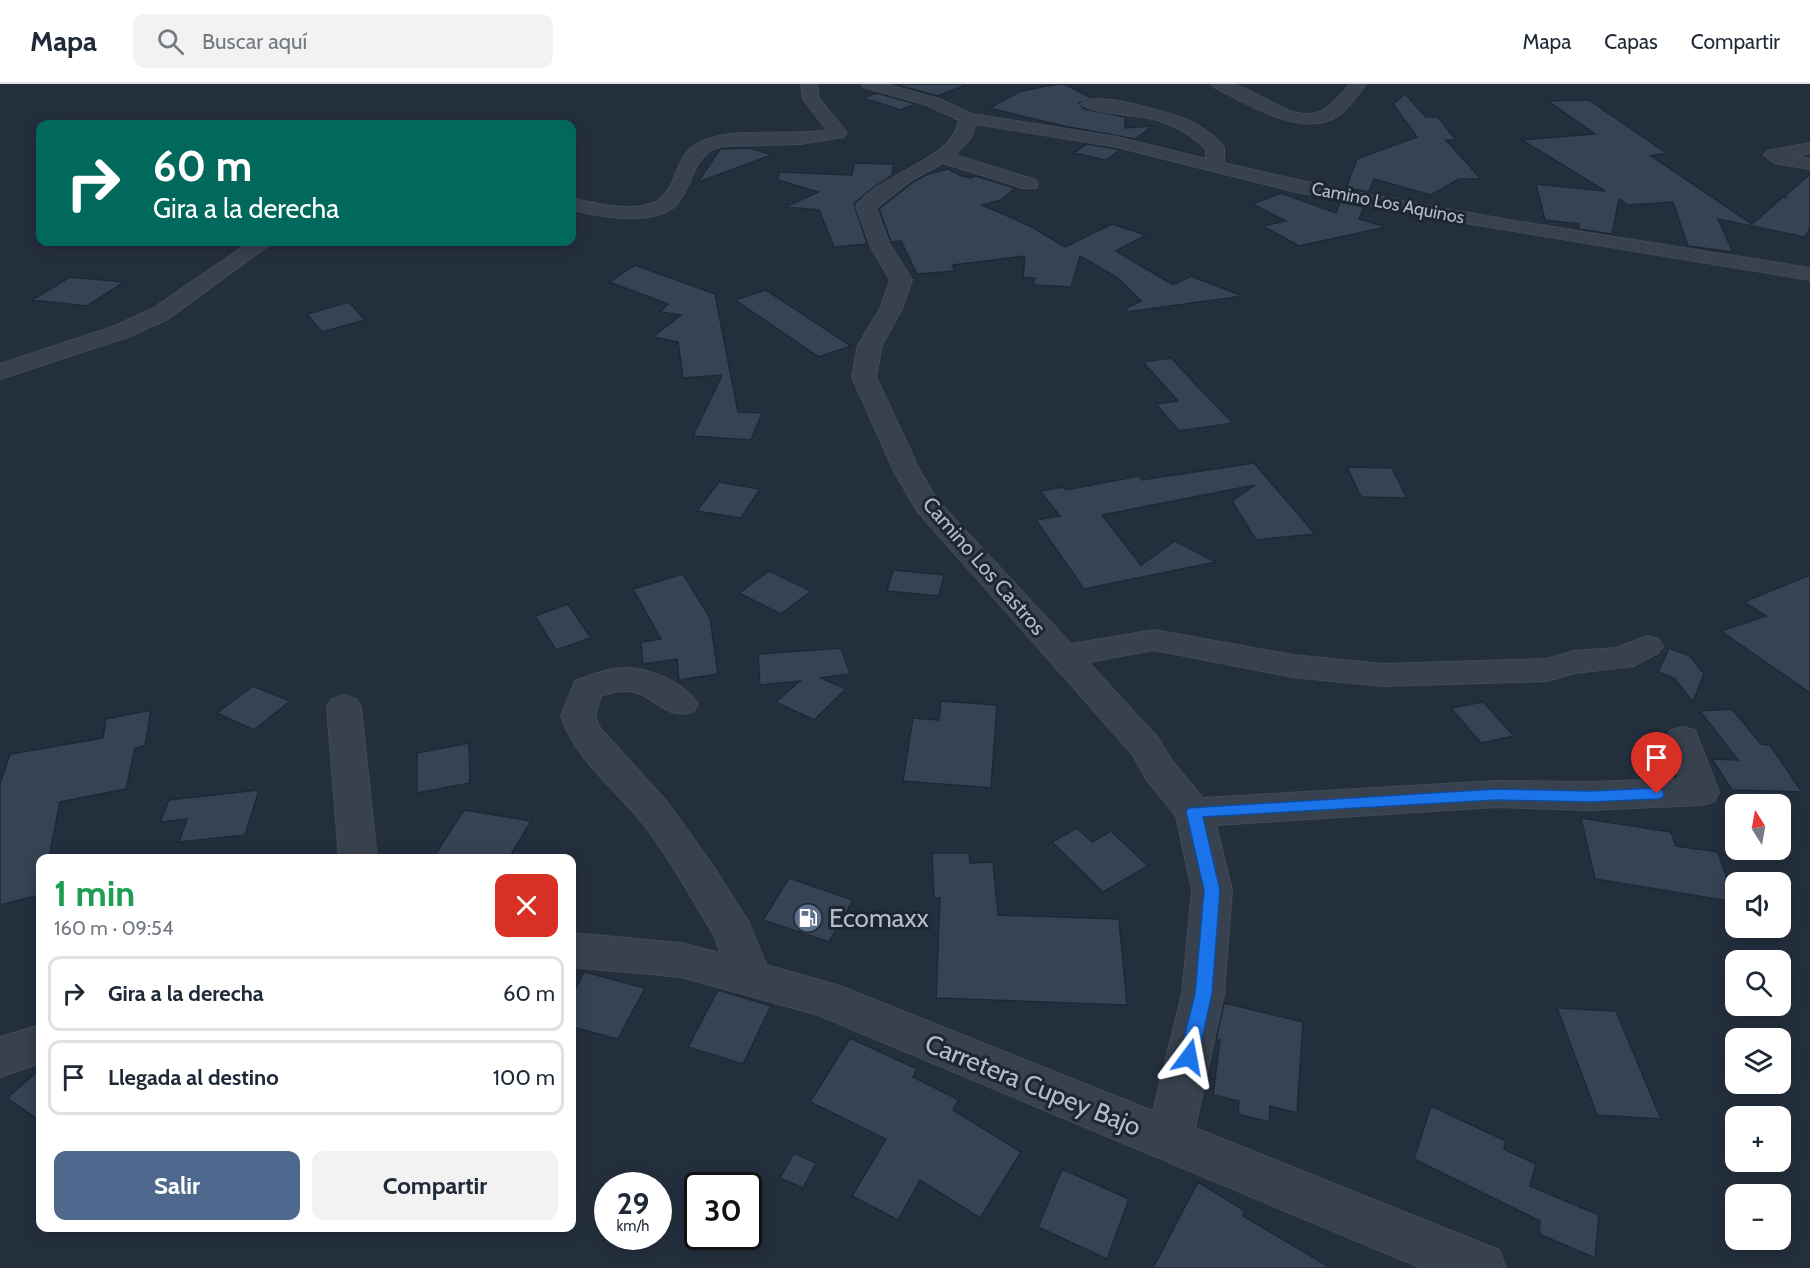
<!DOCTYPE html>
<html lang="es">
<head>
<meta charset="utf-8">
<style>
	:root { --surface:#fff; --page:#f2f2f3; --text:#1f2937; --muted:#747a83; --line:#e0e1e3; --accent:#4f688e }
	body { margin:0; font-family:Cabin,sans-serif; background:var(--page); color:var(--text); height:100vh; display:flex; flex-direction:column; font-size:22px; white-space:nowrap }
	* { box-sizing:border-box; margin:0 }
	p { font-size:20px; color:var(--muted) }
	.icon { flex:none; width:33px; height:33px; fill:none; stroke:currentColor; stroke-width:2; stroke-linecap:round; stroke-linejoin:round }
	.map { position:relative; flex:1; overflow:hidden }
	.panel { position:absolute; left:36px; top:770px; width:540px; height:378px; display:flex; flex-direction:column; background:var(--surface); border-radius:12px; box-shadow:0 3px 15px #0003 }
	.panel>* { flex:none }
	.top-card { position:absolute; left:36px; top:36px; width:540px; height:126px; border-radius:12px; box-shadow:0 3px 15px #0003; background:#00695c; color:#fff; overflow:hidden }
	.needle { width:39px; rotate:349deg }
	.tools { position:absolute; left:1725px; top:710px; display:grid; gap:12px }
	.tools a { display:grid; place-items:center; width:66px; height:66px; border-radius:12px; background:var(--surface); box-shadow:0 3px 15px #0003; font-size:30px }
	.speed { position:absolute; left:594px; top:1088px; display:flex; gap:12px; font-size:30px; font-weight:700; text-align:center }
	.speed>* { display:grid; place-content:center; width:78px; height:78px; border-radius:50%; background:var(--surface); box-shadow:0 3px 15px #0003; line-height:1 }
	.speed small { font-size:15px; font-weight:400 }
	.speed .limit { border:3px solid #111; border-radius:9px; background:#fff; color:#111 }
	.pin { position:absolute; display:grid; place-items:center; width:51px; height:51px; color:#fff; margin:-62px -26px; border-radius:50% 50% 50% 0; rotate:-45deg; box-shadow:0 0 6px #0007 }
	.pin .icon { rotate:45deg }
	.me { position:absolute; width:66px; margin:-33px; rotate:13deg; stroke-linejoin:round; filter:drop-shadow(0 0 4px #0008) }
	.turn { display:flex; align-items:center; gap:21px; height:126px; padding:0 18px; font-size:27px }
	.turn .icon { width:78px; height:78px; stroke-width:2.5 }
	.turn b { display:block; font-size:42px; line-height:51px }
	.round { display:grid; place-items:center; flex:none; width:63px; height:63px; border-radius:12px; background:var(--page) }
	.summary { display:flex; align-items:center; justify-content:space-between; height:102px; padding:0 18px }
	h1 { font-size:36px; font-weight:700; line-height:45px; color:#1e9e55 }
	.primary-button { display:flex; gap:12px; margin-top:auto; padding:12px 18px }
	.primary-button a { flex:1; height:69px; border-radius:12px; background:var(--accent); color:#fff; font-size:24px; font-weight:700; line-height:69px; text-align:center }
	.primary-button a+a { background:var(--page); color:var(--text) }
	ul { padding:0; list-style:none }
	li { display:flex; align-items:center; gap:18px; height:75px; margin:0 12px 9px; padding:0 6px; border:3px solid var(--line); border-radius:12px }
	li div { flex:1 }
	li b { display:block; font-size:22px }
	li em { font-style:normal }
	header { display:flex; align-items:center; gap:36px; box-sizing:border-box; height:84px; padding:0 30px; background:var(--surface); border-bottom:2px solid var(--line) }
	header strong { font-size:28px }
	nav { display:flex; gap:33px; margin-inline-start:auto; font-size:21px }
	.search { width:420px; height:54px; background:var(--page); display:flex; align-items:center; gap:15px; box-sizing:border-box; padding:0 21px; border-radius:12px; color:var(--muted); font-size:22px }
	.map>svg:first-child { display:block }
	.building { fill:#364354; stroke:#1f2835; stroke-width:1.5 }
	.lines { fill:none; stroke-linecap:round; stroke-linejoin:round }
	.minor-casing { stroke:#414a57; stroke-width:2 }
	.minor { fill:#38414e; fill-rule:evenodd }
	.route { fill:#1a73e8; stroke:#114b97; stroke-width:1.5 }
	.labels { text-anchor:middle; stroke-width:6; stroke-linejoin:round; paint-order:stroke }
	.far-street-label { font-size:18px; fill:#b4bcc9; stroke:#1d2633 }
	.street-label { font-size:21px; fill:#b4bcc9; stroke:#1d2633 }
	.near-poi-label { font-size:26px; fill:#b4bcc9; stroke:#1d2633; text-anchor:start }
	.near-street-label { font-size:26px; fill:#b4bcc9; stroke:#1d2633 }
</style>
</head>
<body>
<header>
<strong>Mapa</strong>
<div class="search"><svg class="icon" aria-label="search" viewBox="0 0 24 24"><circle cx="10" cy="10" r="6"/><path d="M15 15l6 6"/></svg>Buscar aquí</div>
<nav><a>Mapa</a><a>Capas</a><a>Compartir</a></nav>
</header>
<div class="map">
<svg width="1810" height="1184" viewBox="0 0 1810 1184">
	<rect width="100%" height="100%" fill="#242f3e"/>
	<path class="building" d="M894,0H963L964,2L937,12Z
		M1058,0H1064L1092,14L1079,19L1084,25L1125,33V44L1153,42L1135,55L1064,42L989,24L1021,7Z
		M877,9L916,20L901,26L863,14Z
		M1405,10L1426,33H1438L1456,56H1446L1481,95H1459L1431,111L1374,95L1369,108L1346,104L1357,75L1417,53L1393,20Z
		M1589,16L1666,69L1651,72L1752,140L1783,113L1786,114L1785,112L1810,90V148L1809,146L1805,153L1718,135L1733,168L1688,162L1673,118L1628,121L1619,115L1612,150L1578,145L1579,140L1545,136L1536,100L1605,107L1522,56L1595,50L1548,17Z
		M1087,60L1117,65L1120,66L1106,76L1074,69Z
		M750,64L772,71L698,98L720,65Z
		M854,79L894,80L892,91L866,109L854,120L867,160L834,163L819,126L786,123L818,108L778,96L779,88L852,91Z
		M948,85L962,92L971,94L976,92L1015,104L1001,116L982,121L1030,142L1065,163L1112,140L1146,151L1116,167L1173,201L1191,192L1243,212L1127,228L1126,224L1141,217L1118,194L1080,172L1071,203L1033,201L1035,194L1023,193L1025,172L952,181L955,187L917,190L901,157L891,158L879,125L913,98L928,90Z
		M1281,109L1336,129L1340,118L1364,123L1359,135L1386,143L1299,162L1263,142L1286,137L1252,120Z
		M635,181L715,210L738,328L762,329L751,356L693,352L722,291L683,294L678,258L653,253L681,231L660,228L668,220L609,198Z
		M70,193L124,198L87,222L32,216Z
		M766,206L851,262L819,273L735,216Z
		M349,218L365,236L322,248L307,230Z
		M1171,274L1201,306L1233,339L1179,347L1156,320L1178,317L1143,278Z
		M1254,379L1315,450L1256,456L1232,417L1255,401L1102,431L1141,481L1175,457L1216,478L1084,505L1036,436L1060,432L1040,407L1063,403L1066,406L1139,392L1142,396Z
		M1347,383L1392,384L1407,414L1361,413Z
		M719,398L760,405L741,434L697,427Z
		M893,486L944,491L939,512L887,507Z
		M769,487L811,507L781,530L739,509Z
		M683,490L710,534L718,590L679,596L677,575L643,580L641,558L661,555L633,505Z
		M1810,491V609L1721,547L1766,532L1744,518Z
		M568,520L591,554L556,566L535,532Z
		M841,564L850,590L821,594L846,605L814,636L776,618L800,597L760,601L758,570Z
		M1669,564L1690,572L1704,590L1693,618L1674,594L1658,588Z
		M253,602L290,617L254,646L217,629Z
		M941,617L997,621L991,704L903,697L913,634L939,636Z
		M1483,618L1514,652L1481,659L1451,624Z
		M1732,625L1761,660L1770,661L1802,708L1732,706L1712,675L1738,676L1700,627Z
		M151,626L145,662L135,664L126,705L60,718L49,774H40V811L0,821V700L10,670L103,654L106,635Z
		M469,659L470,699L417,709V669Z
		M259,706L245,751L179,758L187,735L160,738L169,716Z
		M464,726L531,737L509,774H433Z
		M1581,734L1671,748L1676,762L1718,768L1735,818L1595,795Z
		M1077,744L1092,758L1111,747L1148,782L1103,808L1052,758Z
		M932,769H969L970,779L993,778L998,831L1119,835L1127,921L936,914L940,814H934Z
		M789,794L853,816L829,858L763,836Z
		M584,888L645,904L618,955L572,943V911Z
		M718,906L771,922L743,980L688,963Z
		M1224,919L1303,938L1297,1029L1270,1022L1269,1038L1238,1030L1239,1017L1213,1011L1220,956H1216Z
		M1557,924L1616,927L1661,1035L1597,1031Z
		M850,954L917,985L913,993L959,1016L953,1026L1021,1068L980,1134L920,1096L898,1136L852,1112L886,1055L810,1018Z
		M40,985V1037L7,1014Z
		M1431,1022L1506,1057L1504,1065L1536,1080L1530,1102L1599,1131L1595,1174L1539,1150L1540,1137L1414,1075Z
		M794,1069L816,1079L803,1104L780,1094Z
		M1062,1085L1129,1115L1107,1175L1038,1143Z
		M1198,1098L1245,1127L1243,1132L1331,1184H1153Z"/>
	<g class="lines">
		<g class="minor-casing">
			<path id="minor" d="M801,0H817L819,14L847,49L844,53L801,60L724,62C691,67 695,101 676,121C654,143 598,132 572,126V114C595,120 642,131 661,114C682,95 672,67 708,55C741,43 791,53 827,46L803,15Z
				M861,0H886L939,15L972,30L1117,53L1206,75V65C1191,50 1174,41 1154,35C1139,31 1088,29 1081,20C1093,5 1178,30 1195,40C1206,46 1217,54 1224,64V79C1417,126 1615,152 1810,184V196L1453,137L1292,107L1117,63L976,40L971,54L955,71L1036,96L1038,100L1036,104H1022L943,79L912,96L876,124L890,161L912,196L902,225L882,261L876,293L920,387L938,417L1071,560L1154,546L1293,571L1383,580L1546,575L1574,567L1616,564L1647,552L1658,555L1663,562L1658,569L1633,582L1575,589L1547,597L1383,602L1293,593L1154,566L1088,578L1158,654L1172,677L1203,714L1496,697L1590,698L1679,695L1666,655L1671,646L1683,643L1695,646L1719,708L1714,718L1701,721L1590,726L1496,723L1216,741L1232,806L1224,910L1195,1044L1499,1166L1506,1184H1421L818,931L681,893L572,883V849L681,859L720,869L715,853C692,815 669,773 641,737C613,703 575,675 561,632L575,597C591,591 608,584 625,584C650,584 685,599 698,620L693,628C655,639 652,592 601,612L595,632L600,644L667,718L711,779L748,837L766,881L840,902L1153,1027L1182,910L1192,806L1176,732L1146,695L1133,671L917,427L894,387L852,293L858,261L880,225L890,196L870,161L856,122C880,89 954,76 959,36L927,21L863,3Z
				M1212,0C1218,0 1225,0 1231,0C1258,4 1294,43 1323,26C1334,20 1342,9 1350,0H1366C1357,12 1347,27 1334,34C1298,53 1246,19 1214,3Z
				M1810,59V69L1795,72L1810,75V85L1774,79L1764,71L1767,67Z
				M250,158H273L168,235L128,253L0,295V280L112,243L152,225Z
				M344,611L356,615L361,623L377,774H339L327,623L332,615Z
				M40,941V979L0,993V953Z"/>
		</g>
		<use href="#minor" class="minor"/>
	</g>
	<path class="route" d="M1657,704L1662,706L1664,710L1662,714L1657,715L1590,718L1496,716L1203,733L1220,806L1212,910L1198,973L1195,979L1189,981L1182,979L1179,973L1195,910L1204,806L1186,728L1188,724L1496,705L1590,707Z"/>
	<defs>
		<g id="fuel-disc" transform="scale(1.5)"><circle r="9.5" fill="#5c6f8a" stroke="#1d2633"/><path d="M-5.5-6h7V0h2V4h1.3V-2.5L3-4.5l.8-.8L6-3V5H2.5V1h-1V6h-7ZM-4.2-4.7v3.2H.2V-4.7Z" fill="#fff"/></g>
	</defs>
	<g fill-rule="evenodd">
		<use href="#fuel-disc" x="808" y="834"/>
	</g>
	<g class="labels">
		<g class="far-street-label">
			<text transform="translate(1388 119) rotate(11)" y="6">Camino Los Aquinos</text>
		</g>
		<g class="street-label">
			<text transform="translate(984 482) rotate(49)" y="7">Camino Los Castros</text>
		</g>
		<g class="near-poi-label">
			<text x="829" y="843">Ecomaxx</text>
		</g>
		<g class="near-street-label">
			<text transform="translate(1033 1001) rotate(22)" y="9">Carretera Cupey Bajo</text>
		</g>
	</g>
</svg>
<div class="tools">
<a><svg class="needle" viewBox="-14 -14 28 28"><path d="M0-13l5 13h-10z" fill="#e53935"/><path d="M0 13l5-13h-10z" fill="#747a83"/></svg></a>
<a><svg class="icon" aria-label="sound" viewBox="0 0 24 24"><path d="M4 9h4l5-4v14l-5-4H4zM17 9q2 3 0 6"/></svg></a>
<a><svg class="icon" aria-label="search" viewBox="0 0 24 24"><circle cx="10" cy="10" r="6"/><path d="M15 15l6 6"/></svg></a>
<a><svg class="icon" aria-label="layers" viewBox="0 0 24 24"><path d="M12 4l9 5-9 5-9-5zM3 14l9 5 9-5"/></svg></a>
<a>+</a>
<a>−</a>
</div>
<div class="speed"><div>29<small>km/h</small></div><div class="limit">30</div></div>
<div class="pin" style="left:1657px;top:710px;background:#d93025"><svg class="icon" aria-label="arrive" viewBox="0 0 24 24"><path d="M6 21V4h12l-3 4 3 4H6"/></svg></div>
<svg class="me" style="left:1189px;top:973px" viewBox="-20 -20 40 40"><path d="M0-17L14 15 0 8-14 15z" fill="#1a73e8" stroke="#fff" stroke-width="4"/></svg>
<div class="top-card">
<div class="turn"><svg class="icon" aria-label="right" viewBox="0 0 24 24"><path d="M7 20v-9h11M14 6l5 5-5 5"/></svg><div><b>60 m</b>Gira a la derecha</div></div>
</div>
<section class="panel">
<div class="summary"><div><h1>1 min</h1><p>160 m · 09:54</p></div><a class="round" style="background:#d93025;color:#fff"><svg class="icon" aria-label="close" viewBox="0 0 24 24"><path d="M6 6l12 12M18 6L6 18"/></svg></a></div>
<ul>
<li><svg class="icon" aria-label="right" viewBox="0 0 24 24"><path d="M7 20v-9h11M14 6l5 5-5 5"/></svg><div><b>Gira a la derecha</b></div><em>60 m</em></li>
<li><svg class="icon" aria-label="arrive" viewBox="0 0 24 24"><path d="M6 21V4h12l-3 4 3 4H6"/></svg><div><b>Llegada al destino</b></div><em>100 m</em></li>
</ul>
<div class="primary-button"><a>Salir</a><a>Compartir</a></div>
</section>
</div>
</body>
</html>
